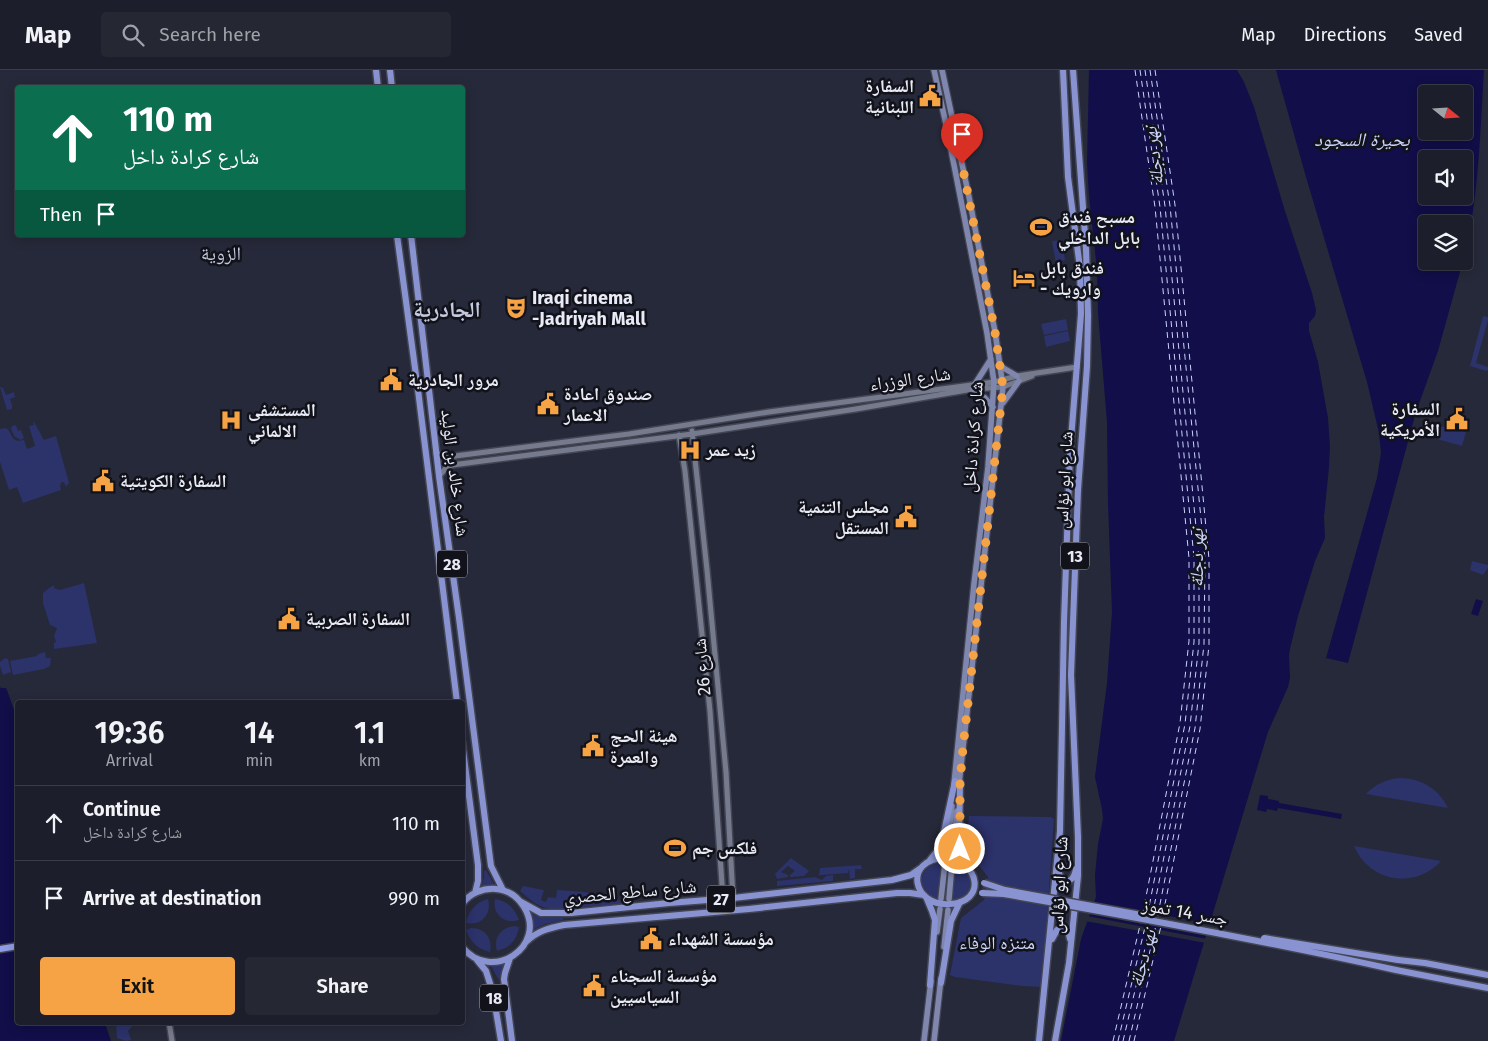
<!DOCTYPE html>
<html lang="en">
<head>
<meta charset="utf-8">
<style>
	:root { --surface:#1c1f2b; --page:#252733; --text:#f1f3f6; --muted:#a0a2a9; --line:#3a3d47; --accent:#f5a345 }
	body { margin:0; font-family:"Fira Sans","Noto Naskh Arabic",sans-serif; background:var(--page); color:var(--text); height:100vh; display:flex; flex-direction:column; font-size:19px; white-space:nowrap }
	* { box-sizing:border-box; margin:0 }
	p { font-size:16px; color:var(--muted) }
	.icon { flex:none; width:28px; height:28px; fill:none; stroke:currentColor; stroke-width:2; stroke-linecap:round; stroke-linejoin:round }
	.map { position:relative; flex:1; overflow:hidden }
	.details { position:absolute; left:15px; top:630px; width:450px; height:325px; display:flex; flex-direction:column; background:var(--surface); border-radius:5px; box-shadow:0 2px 12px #0003,0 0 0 1px var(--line) }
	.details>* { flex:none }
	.top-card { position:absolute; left:15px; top:15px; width:450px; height:152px; border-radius:5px; box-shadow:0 2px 12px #0003,0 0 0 1px var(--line); background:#0b6e4f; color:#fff; overflow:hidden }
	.needle { width:32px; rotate:108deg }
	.buttons { position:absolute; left:1418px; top:15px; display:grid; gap:10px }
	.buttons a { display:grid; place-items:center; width:55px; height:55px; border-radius:5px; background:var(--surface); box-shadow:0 2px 12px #0003,0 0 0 1px var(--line); font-size:25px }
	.pin { position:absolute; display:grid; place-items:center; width:42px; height:42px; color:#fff; margin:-51px -21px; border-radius:50% 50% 50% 0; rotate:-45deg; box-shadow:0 0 5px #0007 }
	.pin .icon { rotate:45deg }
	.me { position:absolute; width:55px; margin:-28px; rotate:0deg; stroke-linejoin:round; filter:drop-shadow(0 0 4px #0008) }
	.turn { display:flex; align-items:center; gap:18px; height:105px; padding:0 25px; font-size:22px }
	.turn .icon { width:65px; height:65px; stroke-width:2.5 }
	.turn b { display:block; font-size:35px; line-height:42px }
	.then { display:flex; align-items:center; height:48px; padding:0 25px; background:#0003; gap:10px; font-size:19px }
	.eta { display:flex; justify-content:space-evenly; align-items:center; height:85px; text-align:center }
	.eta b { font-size:30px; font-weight:600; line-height:35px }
	.cta { display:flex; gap:10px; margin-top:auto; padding:10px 25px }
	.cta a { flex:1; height:58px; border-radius:5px; background:var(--accent); color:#111; font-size:20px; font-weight:600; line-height:58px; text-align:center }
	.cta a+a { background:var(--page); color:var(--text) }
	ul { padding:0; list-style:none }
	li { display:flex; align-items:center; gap:15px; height:75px; padding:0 25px; border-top:1px solid var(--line) }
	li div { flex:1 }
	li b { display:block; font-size:19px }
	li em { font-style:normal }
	header { display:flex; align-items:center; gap:30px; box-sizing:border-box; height:70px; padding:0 25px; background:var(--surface); border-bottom:1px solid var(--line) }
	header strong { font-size:24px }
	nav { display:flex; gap:28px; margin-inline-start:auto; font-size:18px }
	.search { width:350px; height:45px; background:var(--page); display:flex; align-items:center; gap:12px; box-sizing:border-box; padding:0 18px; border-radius:5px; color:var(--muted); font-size:19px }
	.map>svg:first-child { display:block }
	.green { fill:#2c326a }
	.water { fill:#110e49; fill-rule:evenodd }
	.pier { fill:#262939 }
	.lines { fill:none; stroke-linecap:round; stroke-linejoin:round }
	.ferry { stroke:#cbd3fa; stroke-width:1; stroke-dasharray:6 5; stroke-linecap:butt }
	.tertiary-casing { stroke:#434553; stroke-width:8 }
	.secondary-casing { stroke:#434553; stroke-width:8 }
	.primary-casing { stroke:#434553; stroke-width:9 }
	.trunk-casing { stroke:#434553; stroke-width:9 }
	.tertiary { stroke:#767a8d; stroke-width:5 }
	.secondary { stroke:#8087af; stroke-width:5.5 }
	.primary { stroke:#8993d1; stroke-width:6 }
	.trunk { stroke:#909ce8; stroke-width:6 }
	.primary-bridge-casing { stroke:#434553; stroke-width:9; stroke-linecap:butt }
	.primary-bridge { stroke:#8993d1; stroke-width:6 }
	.route { stroke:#f5a345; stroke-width:9; stroke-dasharray:0 16.2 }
	.labels { text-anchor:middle; stroke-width:5; stroke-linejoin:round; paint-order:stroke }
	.shield { fill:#11121a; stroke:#a8a9b3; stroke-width:1 }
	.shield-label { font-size:16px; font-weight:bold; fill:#e8eaf5 }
	.poi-label { font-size:18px; font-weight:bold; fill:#e8eaf5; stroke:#11121a; text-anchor:start }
	.street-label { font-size:18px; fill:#e8eaf5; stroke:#11121a }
	.park-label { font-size:18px; fill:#cdd5fc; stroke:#11121a }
	.water-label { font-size:19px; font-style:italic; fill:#cbd3fa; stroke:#11121a }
	.neighbourhood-label { font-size:19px; fill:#c4c9de; stroke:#11121a }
	.district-label { font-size:22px; font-weight:bold; fill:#c4c9de; stroke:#11121a }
</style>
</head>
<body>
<header>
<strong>Map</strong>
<div class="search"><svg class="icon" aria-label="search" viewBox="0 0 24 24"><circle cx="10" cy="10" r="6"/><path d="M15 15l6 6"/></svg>Search here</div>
<nav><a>Map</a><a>Directions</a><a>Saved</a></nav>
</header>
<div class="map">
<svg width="1488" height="971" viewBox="0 0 1488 971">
	<rect width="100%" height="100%" fill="#262939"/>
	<path class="green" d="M1050,148L1053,161L1032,166L1030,153Z
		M1062,170L1065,190L1056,193L1052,171Z
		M1483,246L1488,247V250L1476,293L1488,297V300L1486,301L1470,296Z
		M1066,249L1068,260L1044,265L1041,254Z
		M1068,261L1070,271L1046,277L1044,266Z
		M0,317L3,318L6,325L14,322L15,327L10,329L12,335V339L7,340Z
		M33,352H34L44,370L56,366L69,413L66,417L64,412H61V414L60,415L61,420L23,433L17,417L9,420L0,392V359L6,358C13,362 10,374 24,370L27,379L35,376L29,356L34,355Z
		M16,355L18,361L21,360L24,368L21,370L15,367L11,359L12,356Z
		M1441,356L1466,362L1462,376L1437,369Z
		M1472,491L1488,495V498L1483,505L1470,500Z
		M84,513L97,573L54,579V573L56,572L54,566L57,558L50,555L43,533V523L49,518L54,515V518L60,520Z
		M45,582L46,588H51L50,596L44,599L13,605L10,591L37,586L38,584Z
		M5,588L8,589L11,602L3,605L0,596V592Z
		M1400,708C1421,708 1439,719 1448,738L1366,724C1375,714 1387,709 1400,708Z
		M969,746L1051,747L1054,749L1042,917L1022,916L955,907L950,905L961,848L984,830L988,807L977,793L966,777Z
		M1354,776L1441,791C1415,820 1369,812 1354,776Z
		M791,788L809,801L804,806L790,807V805L795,801L788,796L781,802L788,805V807L777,809L775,804Z
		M943,792L939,830C915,820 916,796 943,792Z
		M953,793C979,802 977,826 950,831Z
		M861,795L862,799H855V808L850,809L849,799L848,803L822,805H819L820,798Z
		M486,800L495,816L481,819L484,808V801Z
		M833,805V811L777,816V811L815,807L822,810L826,806Z
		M523,816L544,820L541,830L546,832L548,827L556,828L557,820C581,821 597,823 620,830L621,834L554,839C538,838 532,831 520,821Z
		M488,829C492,844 482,856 466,853C469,840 476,832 488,829Z
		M495,829C507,831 515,838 519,850C504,855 492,844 495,829Z
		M529,843L540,847L563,848V850L545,854L530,861Z
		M515,856L519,857C517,870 510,878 497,881C493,868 501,857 515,856Z
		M471,858C485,858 493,868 490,882C478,879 470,872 466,860Z
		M504,893L500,907L498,909L490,894Z
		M116,953H135L128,961L131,970L126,971L117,968Z"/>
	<path class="water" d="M1089,0H1237L1244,12L1254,37L1285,141L1312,223L1316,240L1315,246L1309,253V261L1318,292L1328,348L1330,376L1329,397L1324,447L1325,468L1315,491L1298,546L1290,579L1289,586L1290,608L1288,617L1268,662L1174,971H1061L1081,869L1096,827L1095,805L1098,774L1103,749L1102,739L1095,707L1107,613L1112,542L1108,433L1107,352L1098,243L1097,200L1089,126L1087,93Z
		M1276,0H1484C1480,63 1479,127 1464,188V154H1426V191H1463L1438,281L1416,342L1348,593L1326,588L1377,408L1381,383L1379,363L1367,312L1306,107ZM1426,24H1464V61H1426ZM1426,89H1464V126H1426Z
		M1476,529L1483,531L1478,546L1471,544Z
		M0,617L1,618H6L7,620L18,651V952L105,953L111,971H0Z
		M1260,725L1268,726V729L1279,731V733L1342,744L1341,749L1278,738L1277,741L1267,739L1266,742L1257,740Z"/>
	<path class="pier" d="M1092,832L1212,854L1208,866L1088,844Z
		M1087,846L1207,869L1206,873L1085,851Z"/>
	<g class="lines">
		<path class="ferry" d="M1135,0L1155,137L1189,488V571L1180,653L1143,842
			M1140,0L1160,137L1194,488V572L1185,654L1147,847
			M1145,0L1165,136L1199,488V573L1190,656L1152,847
			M1150,0L1170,136L1205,489L1204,574L1195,658L1157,849
			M1155,0L1175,135L1209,489V575L1200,659L1162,849
			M1113,971L1141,851
			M1118,971L1146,853
			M1123,971L1151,853
			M1129,971L1156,855
			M1134,971L1161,856"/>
		<g class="tertiary-casing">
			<path id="tertiary" d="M692,361L707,500L726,702L733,828
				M679,365L685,401L710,641L723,829
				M436,383L447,387L629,364L769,342L994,312L1017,306L1077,297
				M439,406L446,398L452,395L692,364L856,339L973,319L1003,317L1032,306
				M169,952L172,971"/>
		</g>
		<g class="secondary-casing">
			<path id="secondary" d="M934,0L946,54L987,263L994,312L988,397L974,514L954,714
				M942,0L969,127L995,262L1003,317L959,714
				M1000,296L1017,306
				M975,314L991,289
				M973,319L985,328L993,337
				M1003,333L1019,311
				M947,781L952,736
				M953,782L957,741
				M941,829L945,793
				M949,829L952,794
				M937,862L940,839
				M944,877L948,840
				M924,971L931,911
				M934,971L941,908"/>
		</g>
		<g class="primary-casing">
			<path id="primary" d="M376,0L378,18
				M390,0L392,18
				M397,165L418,320L457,632
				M411,165L439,406L459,548L491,796L503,820
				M462,672L478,795V811L475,823
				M960,712L959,773L961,783L967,796
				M945,788C981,792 986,832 950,834C912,837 903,789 945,788Z
				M930,790L941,776L955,711
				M1058,800C1062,816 1073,814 1076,799
				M927,829L932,841L935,850L930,915
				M521,832L541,843H571L669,833L733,828L892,810L911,805L921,798
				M462,834C470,823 483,818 496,819C508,820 518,827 524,837C548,876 492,914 462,877
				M1052,869L1057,860L1063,857L1068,860L1070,869
				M526,872C537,861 549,858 564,855L749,839L897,823H910L924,825
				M510,888L505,903L504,909L512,971
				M477,890L486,901L493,923L501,971
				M1398,890L1425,893L1488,905
				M1396,900L1488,918
				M941,913L951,851L960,832
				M1039,971L1060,761L1064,552L1070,382L1081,244L1080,198L1068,107L1063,0
				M1055,971L1069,893L1078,806V767L1071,605L1078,420L1087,296L1088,245L1086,179L1073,0"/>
		</g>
		<g class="trunk-casing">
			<path id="trunk" d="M462,831H464
				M0,879L18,876"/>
		</g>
		<use href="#tertiary" class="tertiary"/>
		<use href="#secondary" class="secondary"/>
		<use href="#primary" class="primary"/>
		<use href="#trunk" class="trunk"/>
		<g class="primary-bridge-casing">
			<path id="primary-bridge" d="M984,813L1005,820L1141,845
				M982,823L1004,824C1135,847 1266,871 1396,900
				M1264,868L1398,890"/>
		</g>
		<use href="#primary-bridge" class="primary-bridge"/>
	</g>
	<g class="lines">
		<path class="route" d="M960,779V712L963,678L1003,317L995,262L962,94"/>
	</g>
	<defs>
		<g id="civic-bare" transform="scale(1.725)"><path d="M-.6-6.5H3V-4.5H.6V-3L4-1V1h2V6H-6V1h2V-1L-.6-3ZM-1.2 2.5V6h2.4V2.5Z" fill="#f5a345" stroke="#11121a" stroke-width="2.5" paint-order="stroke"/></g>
		<g id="stadium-bare" transform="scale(1.725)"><path d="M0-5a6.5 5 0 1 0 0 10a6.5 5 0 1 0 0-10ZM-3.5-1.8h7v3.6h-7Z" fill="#f5a345" stroke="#11121a" stroke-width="2.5" paint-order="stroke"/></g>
		<g id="hotel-bare" transform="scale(1.725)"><path d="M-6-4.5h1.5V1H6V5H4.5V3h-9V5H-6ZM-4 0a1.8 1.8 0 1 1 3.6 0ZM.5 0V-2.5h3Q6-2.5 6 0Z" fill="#f5a345" stroke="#11121a" stroke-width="2.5" paint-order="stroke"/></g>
		<g id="theatre-bare" transform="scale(1.725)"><path d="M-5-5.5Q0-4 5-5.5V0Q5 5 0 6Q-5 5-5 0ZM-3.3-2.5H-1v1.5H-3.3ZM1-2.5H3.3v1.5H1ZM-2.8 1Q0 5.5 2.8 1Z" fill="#f5a345" stroke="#11121a" stroke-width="2.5" paint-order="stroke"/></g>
		<g id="hospital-bare" transform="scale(1.725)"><path d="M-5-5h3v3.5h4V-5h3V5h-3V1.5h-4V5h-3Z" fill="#f5a345" stroke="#11121a" stroke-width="2.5" paint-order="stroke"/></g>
	</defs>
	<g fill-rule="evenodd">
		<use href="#civic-bare" x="930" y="26"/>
		<use href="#stadium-bare" x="1041" y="157"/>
		<use href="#hotel-bare" x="1024" y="208"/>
		<use href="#theatre-bare" x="516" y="238"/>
		<use href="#civic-bare" x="391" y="310"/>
		<use href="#civic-bare" x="548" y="334"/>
		<use href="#civic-bare" x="1457" y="349"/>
		<use href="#hospital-bare" x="231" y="350"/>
		<use href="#hospital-bare" x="690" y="380"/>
		<use href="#civic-bare" x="103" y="411"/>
		<use href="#civic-bare" x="906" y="447"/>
		<use href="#civic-bare" x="289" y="549"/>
		<use href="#civic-bare" x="593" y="676"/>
		<use href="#stadium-bare" x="675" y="778"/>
		<use href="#civic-bare" x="651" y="869"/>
		<use href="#civic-bare" x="594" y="916"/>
	</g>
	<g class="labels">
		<g class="shield">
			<rect x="1061" y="472.5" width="28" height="27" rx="4"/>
			<rect x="437" y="480.5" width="30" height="27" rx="4"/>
			<rect x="707" y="815.5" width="28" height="27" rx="4"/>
			<rect x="480" y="914.5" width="28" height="27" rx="4"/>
		</g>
		<g class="shield-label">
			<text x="1075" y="492">13</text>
			<text x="452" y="500">28</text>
			<text x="721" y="835">27</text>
			<text x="494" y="934">18</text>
		</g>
		<g class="poi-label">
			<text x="914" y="22" text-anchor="end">السفارة<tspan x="914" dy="21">اللبنانية</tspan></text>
			<text x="1058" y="153">مسبح فندق<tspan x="1058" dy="21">بابل الداخلي</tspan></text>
			<text x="1040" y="204">فندق بابل<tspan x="1040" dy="21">- وارويك</tspan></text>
			<text x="532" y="234">Iraqi cinema<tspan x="532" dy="21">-Jadriyah Mall</tspan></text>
			<text x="408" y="316">مرور الجادرية</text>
			<text x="564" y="330">صندوق اعادة<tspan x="564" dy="21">الاعمار</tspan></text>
			<text x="1440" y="345" text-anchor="end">السفارة<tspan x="1440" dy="21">الأمريكية</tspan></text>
			<text x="248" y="346">المستشفى<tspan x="248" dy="21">الالماني</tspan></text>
			<text x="706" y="386">زيد عمر</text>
			<text x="120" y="417">السفارة الكويتية</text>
			<text x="889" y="443" text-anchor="end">مجلس التنمية<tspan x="889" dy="21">المستقل</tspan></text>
			<text x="306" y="555">السفارة الصربية</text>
			<text x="610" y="672">هيئة الحج<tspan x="610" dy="21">والعمرة</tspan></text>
			<text x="692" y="784">فلكس جم</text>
			<text x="668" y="875">مؤسسة الشهداء</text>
			<text x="610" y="912">مؤسسة السجناء<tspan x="610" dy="21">السياسيين</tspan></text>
		</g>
		<g class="street-label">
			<text transform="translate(910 309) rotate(-8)" y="6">شارع الوزراء</text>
			<text transform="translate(973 367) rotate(-86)" y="6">شارع كرادة داخل</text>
			<text transform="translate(455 403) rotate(83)" y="6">شارع خالد بن الوليد</text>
			<text transform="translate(1064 410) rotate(-87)" y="6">شارع ابو نؤاس</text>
			<text transform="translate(702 597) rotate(-95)" y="6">شارع 26</text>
			<text transform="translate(1059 815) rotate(-87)" y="6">شارع ابو نؤاس</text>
			<text transform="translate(630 822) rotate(-5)" y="6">شارع ساطع الحصري</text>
			<text transform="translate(1185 842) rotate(10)" y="6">جسر 14 تموز</text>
		</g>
		<g class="park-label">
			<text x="997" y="879">متنزه الوفاء</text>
		</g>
		<g class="water-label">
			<text x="1362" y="76">بحيرة السجود</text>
			<text transform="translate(1153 86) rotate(-97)" y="7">نهر دجلة</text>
			<text transform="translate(1196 488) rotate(-90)" y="7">نهر دجلة</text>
			<text transform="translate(1142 888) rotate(-75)" y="7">نهر دجلة</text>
		</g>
		<g class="neighbourhood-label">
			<text x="221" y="190">الزوية</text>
		</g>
		<g class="district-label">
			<text x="447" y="247">الجادرية</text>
		</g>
	</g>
</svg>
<div class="buttons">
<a><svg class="needle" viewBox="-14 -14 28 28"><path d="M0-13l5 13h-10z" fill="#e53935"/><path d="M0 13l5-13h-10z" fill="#a0a2a9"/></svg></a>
<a><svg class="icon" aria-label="sound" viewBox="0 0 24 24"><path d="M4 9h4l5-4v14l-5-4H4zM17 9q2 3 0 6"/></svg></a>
<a><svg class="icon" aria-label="layers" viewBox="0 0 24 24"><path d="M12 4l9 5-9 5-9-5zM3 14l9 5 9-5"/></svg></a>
</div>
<div class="pin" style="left:962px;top:94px;background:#d93025"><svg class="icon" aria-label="arrive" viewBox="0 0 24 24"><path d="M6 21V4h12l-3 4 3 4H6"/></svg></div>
<svg class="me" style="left:960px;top:779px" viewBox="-20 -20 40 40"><circle r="17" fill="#f5a345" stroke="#fff" stroke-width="3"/><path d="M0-11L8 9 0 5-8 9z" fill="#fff"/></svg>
<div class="top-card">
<div class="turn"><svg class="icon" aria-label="ahead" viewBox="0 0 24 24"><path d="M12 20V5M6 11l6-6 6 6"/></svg><div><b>110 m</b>شارع كرادة داخل</div></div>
<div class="then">Then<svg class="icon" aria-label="arrive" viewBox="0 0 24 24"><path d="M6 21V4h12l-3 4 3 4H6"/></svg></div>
</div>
<section class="details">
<div class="eta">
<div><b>19:36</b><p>Arrival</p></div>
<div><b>14</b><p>min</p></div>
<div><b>1.1</b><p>km</p></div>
</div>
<ul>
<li><svg class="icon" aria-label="ahead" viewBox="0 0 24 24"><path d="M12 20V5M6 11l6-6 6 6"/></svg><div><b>Continue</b><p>شارع كرادة داخل</p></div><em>110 m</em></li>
<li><svg class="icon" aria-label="arrive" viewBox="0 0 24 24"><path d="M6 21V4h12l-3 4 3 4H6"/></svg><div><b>Arrive at destination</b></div><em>990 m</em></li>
</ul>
<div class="cta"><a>Exit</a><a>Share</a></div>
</section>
</div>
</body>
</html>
